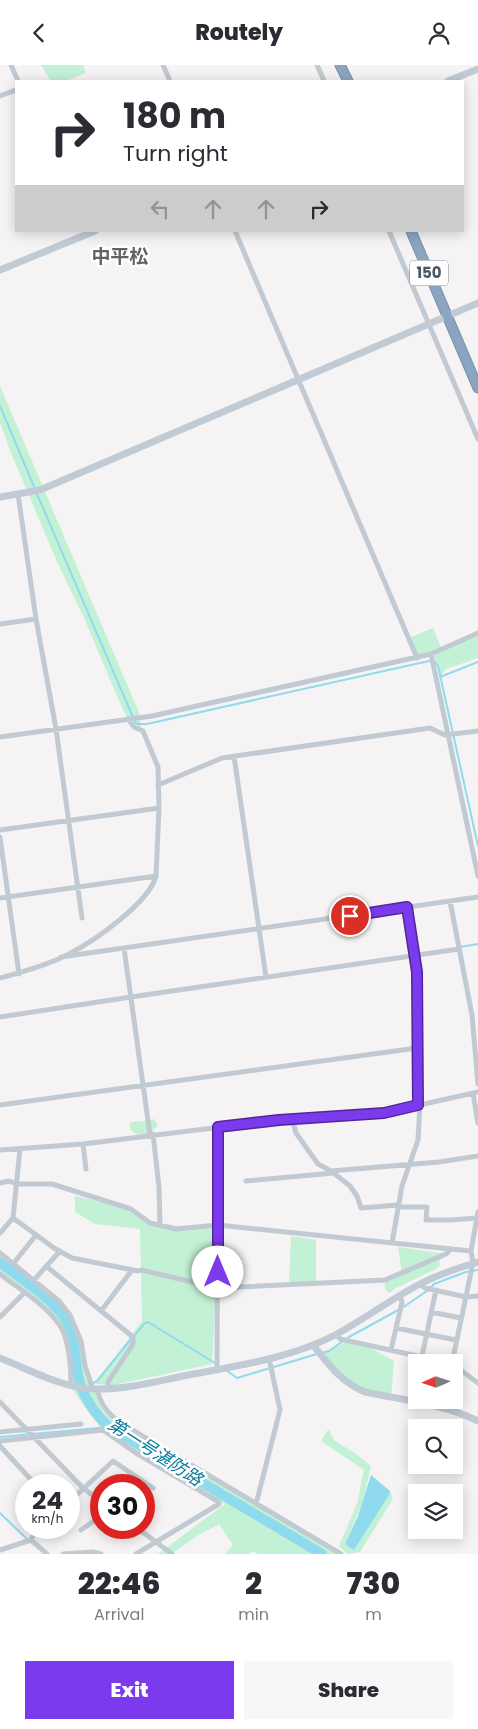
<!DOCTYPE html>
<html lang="en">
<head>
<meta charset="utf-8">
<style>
	:root { --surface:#fff; --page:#f7f7f7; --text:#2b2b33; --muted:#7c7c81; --accent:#7c3aed }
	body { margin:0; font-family:Poppins,"Noto Sans JP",sans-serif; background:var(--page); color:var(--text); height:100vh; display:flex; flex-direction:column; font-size:19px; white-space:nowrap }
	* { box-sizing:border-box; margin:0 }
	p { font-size:16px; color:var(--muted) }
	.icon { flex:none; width:28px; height:28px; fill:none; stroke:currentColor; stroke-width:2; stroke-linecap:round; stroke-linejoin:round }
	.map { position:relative; height:1489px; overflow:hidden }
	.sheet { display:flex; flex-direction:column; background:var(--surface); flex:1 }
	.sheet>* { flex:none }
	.top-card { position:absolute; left:15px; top:15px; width:449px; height:152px; border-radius:0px; box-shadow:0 2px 12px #0003; background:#fff; color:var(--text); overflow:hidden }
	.needle { width:32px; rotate:267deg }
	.controls { position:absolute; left:408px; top:1289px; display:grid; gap:10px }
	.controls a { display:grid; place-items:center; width:55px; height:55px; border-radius:0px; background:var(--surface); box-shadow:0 2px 12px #0003; font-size:25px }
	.speed { position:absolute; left:15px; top:1409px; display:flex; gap:10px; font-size:25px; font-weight:700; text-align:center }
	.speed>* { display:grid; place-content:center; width:65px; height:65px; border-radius:50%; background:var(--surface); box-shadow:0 2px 12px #0003; line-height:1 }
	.speed small { font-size:12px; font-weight:400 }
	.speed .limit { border:8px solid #d22; background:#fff; color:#111 }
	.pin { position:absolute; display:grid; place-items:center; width:42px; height:42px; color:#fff; margin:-21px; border:2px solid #fff; border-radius:50%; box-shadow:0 1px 5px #0007 }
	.me { position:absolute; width:55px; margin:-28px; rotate:0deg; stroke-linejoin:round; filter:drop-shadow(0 0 4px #0008) }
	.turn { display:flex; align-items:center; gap:18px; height:105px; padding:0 25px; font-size:22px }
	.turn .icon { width:65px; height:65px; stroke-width:2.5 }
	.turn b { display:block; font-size:35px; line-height:42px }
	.lanes { display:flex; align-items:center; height:48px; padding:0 25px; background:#0003; justify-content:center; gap:25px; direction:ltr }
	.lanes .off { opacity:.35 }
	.eta { display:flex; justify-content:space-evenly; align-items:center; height:85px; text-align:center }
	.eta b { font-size:30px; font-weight:800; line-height:35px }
	.action { display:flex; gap:10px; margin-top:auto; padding:10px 25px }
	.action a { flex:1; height:58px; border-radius:0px; background:var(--accent); color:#fff; font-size:20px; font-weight:800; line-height:58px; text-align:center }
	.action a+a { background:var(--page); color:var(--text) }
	header { display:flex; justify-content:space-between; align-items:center; height:65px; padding:0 25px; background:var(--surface); font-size:22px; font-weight:800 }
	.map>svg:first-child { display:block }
	.green { fill:#c3f1d5 }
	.water { fill:#90daee }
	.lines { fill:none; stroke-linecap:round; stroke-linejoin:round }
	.stream { stroke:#90daee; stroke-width:2 }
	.river { stroke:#90daee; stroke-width:10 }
	.highway-casing { stroke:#7690ad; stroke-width:11 }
	.street { stroke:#c1cad2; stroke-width:5 }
	.secondary { stroke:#c1cbd6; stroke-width:7 }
	.highway { stroke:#8ba5c1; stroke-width:9 }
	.route-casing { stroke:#51269a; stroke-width:12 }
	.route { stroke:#7c3aed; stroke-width:9 }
	.labels { text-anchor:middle; stroke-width:5; stroke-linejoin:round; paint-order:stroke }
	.shield { fill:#fff; stroke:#808990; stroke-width:1 }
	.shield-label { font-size:15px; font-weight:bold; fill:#4a5661 }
	.water-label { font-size:18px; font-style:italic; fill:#0c7c9b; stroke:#fff }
	.quarter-label { font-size:19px; font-weight:bold; fill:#5f6368; stroke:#fff }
</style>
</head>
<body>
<header><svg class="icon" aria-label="back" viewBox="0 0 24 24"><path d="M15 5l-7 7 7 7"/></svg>Routely<svg class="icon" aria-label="person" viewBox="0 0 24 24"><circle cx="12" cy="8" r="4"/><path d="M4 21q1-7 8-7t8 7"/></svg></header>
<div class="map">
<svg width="478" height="1489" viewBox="0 0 478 1489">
	<rect width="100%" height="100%" fill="#f5f3f3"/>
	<path class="green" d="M41,0H83L86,8L65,16H51Z
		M0,321L140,650L141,665L129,657L116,629L85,555L58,499L11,388L0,358Z
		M433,563L442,585L417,593L409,573Z
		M478,570V593L446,604L440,612L434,590Z
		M154,1054L158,1061L147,1070L136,1069L130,1064V1058C139,1055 145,1057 154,1054Z
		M75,1131L131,1144L150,1158L176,1164L218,1160V1223L156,1209L216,1226L212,1299L114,1320L95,1319L142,1256L140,1164L95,1159L75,1147Z
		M291,1171L316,1175V1218L289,1219Z
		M398,1182L446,1189L441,1191L439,1195L440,1200L436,1204L394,1224L390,1228C383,1224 385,1222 385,1215L402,1208Z
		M0,1189L54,1232L78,1265L93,1322L103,1346L130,1364L339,1489H258L253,1486L249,1489H225L233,1480L219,1459L197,1471L171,1489H158L225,1439L208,1431L103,1365L91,1351L71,1322L70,1297L61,1264L50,1247L0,1209Z
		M348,1276L363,1279L394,1296L391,1333L350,1320L321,1290Z
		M329,1365L335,1376L356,1389L371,1401L363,1436L345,1479L354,1484L390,1426L393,1434L360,1487L347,1489L339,1481L357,1439L364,1405L321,1376L327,1366Z"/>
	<path class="water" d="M371,1410L390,1426L389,1430L354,1485L345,1479L358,1451Z"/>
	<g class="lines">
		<path class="stream" d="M0,341L35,424
			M37,429L135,657L138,659H147L411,600L429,596H434L438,601L478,781
			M440,612L478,597
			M460,882L478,879
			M134,1271L145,1258L148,1257L215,1298
			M321,1288L329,1286L349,1272L402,1243L427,1226L434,1219L466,1207L478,1205
			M227,1306L237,1313L317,1289
			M92,1319L97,1316L131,1274
			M0,1372L109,1362
			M0,1448L27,1474"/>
		<path class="river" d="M0,1198C19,1212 56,1236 67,1257C75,1273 75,1292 78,1310C82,1330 94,1348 109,1362L322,1489"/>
		<g class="highway-casing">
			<path id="highway" d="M340,0L348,16
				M411,166L478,323"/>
		</g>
		<path class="street" d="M11,0L18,16
			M163,0L170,16
			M317,0L324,16
			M0,31L16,25
			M235,166L417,593
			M389,166L478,374
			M18,429L36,554L56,664L82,853
			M0,559L36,554
			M431,589L478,568
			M0,672L152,651L431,589L478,811
			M234,691L266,912
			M158,720L222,693L430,663L445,670L478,666
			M0,765L159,743
			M0,772L19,909
			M0,833L156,811
			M450,836L472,950L478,1019
			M407,842L417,907L418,1040
			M124,883L150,1070
			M61,892L478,832
			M0,913C23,907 48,900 69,889C94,876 149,838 156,811L159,743L158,702L143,666L134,662L128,654
			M0,952L131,932L459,884
			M473,1028L478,1058
			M0,1040L417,983
			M292,1054L296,1068L318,1099L331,1106L350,1121L357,1131L361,1143L398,1140
			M153,1069L159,1122L160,1160
			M83,1079L86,1104
			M20,1084L13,1153L54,1183L72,1193L138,1206L141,1205L218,1223L385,1215L446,1189L451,1184
			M0,1085L83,1079L279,1055L384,1048L478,1027
			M331,1106L439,1097L478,1091
			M246,1116L334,1108
			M0,1118L9,1116L17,1119H52L131,1144L150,1158L176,1164L218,1160L471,1186
			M398,1142H427L426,1155H450L477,1153
			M0,1168L13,1153
			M392,1178L402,1121L418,1075L420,1039
			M0,1188L59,1236L70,1250L81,1276L85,1301L93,1324
			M13,1199L36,1170
			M46,1201L133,1272V1279L108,1317V1323
			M0,1209C20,1225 52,1243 63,1266C70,1283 71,1302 71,1320
			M34,1215L60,1186
			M419,1219L425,1223L466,1232L478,1231
			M101,1246L132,1205
			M431,1247L461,1253
			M0,1252L24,1228
			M396,1263L456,1275
			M336,1269L340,1274L449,1298
			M391,1285L402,1237L400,1231
			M422,1291L436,1225
			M452,1298L473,1198L471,1186L478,1147
			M454,1300L478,1318
			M217,1304L218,1062
			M97,1324C101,1340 106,1346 119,1357L341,1489
			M0,1337L83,1423L101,1437
			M0,1367L81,1359
			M0,1376L103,1365L136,1388L219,1437V1439L136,1489
			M0,1381L36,1420
			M69,1437L113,1396L153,1423
			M256,1439L280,1345L269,1293
			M136,1462L172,1489
			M81,1465L101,1451
			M31,1475L32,1472L42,1462
			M0,1485L31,1475L47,1489
			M63,1489L93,1487L101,1489"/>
		<path class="secondary" d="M448,16L478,4
			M0,205L95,166
			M0,432L40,425L478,238
			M313,1280C329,1300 341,1317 365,1327C403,1335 444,1339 478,1356
			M0,1293C30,1305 60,1322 93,1324C123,1325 154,1317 183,1311C235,1301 290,1294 337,1269C364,1254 390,1235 418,1220C437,1210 457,1203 478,1197"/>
		<use href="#highway" class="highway"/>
	</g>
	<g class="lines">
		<g class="route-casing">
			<path id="route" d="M218,1207V1062L279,1055L384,1048L418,1040L417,907L407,842L350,851"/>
		</g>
		<use href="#route" class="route"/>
	</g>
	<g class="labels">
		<rect class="shield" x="410" y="195.5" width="38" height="25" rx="4"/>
		<g class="shield-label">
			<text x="429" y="213">150</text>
		</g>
		<g class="water-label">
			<text transform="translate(155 1387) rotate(33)" y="6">第一号湛防路</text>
		</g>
		<g class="quarter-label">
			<text x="120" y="198">中平松</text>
		</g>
	</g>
</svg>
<div class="controls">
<a><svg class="needle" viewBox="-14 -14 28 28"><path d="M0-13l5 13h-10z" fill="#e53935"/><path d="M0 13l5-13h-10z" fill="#7c7c81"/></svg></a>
<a><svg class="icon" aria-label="search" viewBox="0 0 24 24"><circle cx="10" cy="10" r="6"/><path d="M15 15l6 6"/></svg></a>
<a><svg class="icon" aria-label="layers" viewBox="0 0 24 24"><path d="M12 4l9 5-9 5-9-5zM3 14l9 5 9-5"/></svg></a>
</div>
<div class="speed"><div>24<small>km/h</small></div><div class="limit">30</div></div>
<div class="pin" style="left:350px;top:851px;background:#d93025"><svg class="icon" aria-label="arrive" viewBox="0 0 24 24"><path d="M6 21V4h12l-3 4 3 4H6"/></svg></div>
<svg class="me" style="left:218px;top:1207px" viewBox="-20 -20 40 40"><circle r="19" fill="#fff"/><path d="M0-13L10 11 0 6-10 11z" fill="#7c3aed"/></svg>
<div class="top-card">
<div class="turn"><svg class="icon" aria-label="right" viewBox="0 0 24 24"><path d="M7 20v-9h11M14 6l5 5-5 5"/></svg><div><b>180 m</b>Turn right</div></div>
<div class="lanes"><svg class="icon off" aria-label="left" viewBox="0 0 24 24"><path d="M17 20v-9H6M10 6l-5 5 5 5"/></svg><svg class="icon off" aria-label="ahead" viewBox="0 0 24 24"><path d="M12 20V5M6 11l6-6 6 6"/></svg><svg class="icon off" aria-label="ahead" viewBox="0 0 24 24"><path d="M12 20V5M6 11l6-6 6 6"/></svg><svg class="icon" aria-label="right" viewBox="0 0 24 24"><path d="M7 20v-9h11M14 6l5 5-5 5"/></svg></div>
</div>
</div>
<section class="sheet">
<div class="eta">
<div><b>22:46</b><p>Arrival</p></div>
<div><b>2</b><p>min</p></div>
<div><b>730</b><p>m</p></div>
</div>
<div class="action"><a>Exit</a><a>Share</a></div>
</section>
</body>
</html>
